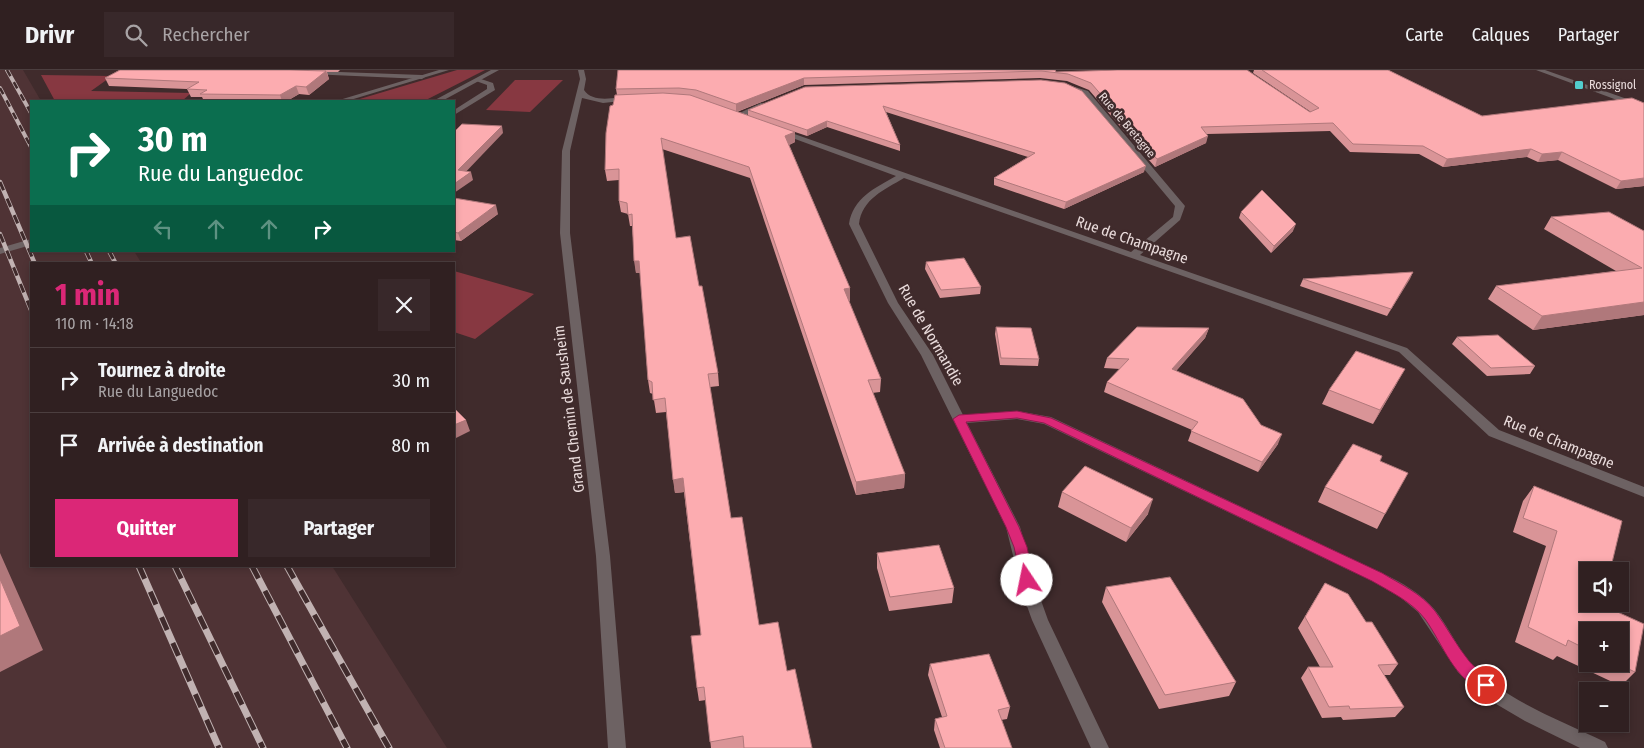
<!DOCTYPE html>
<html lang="fr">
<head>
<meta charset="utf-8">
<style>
	:root { --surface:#302021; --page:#38282a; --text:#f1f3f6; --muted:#a8a3a5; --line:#4b3e3f; --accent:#db2777 }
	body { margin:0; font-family:"Fira Sans Condensed",sans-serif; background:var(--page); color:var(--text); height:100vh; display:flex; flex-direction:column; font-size:19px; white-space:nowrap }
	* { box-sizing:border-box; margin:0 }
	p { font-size:16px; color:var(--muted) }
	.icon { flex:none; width:28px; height:28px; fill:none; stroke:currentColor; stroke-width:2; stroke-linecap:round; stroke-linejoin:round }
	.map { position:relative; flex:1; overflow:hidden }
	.side { position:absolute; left:30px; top:192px; width:425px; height:305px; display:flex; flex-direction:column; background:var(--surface); border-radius:0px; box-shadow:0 2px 8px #0003,0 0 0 1px var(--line) }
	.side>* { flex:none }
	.guide { position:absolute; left:30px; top:30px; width:425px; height:152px; border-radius:0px; box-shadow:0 2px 8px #0003,0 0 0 1px var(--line); background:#0b6e4f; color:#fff; overflow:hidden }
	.controls { position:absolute; left:1579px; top:492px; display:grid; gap:10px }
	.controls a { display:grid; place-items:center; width:50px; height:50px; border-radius:0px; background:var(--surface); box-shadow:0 2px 8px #0003,0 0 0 1px var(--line); font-size:25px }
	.pin { position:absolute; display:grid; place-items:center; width:42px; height:42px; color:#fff; margin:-21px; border:2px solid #fff; border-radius:50%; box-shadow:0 1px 5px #0007 }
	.me { position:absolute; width:55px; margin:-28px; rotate:349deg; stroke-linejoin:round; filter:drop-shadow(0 0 4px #0008) }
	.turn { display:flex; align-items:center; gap:18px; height:105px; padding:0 25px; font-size:22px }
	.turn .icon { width:65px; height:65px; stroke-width:2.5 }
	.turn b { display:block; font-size:35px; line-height:42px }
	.lanes { display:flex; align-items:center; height:48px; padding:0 25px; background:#0003; justify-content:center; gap:25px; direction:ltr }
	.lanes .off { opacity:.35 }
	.round { display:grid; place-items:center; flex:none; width:52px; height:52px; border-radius:0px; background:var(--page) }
	.head { display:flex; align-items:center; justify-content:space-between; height:85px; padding:0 25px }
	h1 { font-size:30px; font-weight:700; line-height:38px; color:var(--accent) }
	.primary-button { display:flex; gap:10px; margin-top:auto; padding:10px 25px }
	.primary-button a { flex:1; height:58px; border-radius:0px; background:var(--accent); color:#fff; font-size:20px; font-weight:700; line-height:58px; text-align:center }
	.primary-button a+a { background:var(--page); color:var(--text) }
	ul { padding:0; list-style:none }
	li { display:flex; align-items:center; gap:15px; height:65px; padding:0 25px; border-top:1px solid var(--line) }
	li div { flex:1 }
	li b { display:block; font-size:19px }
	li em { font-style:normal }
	header { display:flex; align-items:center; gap:30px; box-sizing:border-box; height:70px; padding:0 25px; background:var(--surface); border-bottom:1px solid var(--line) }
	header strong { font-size:24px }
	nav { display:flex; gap:28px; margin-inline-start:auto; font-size:18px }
	.search { width:350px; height:45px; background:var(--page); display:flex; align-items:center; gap:12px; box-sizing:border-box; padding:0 18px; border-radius:0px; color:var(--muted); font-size:19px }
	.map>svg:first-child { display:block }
	.built { fill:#4f3335 }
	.green { fill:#873841 }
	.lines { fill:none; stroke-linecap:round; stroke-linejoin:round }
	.service { fill:#6d6263; fill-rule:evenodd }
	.minor { fill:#6d6263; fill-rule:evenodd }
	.rail-far2-casing { stroke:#c1b2b2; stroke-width:4 }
	.rail-far1-casing { stroke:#c1b2b2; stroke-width:4.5 }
	.rail-casing { stroke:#c1b2b2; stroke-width:7 }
	.rail-far2 { stroke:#402b2c; stroke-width:2.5; stroke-dasharray:7; stroke-linecap:butt }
	.rail-far1 { stroke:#402b2c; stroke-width:3; stroke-dasharray:9; stroke-linecap:butt }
	.rail { stroke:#402b2c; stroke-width:5; stroke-dasharray:14; stroke-linecap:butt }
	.wall { fill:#d99497; fill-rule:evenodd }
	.shaded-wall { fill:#b0787b }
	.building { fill:#fcacb0; stroke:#b0787b }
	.route { fill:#db2777; stroke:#8e194d }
	.poi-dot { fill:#52cdcd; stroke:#402b2c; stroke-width:2 }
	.labels { text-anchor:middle; stroke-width:5; stroke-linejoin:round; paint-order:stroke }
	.far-poi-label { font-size:12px; fill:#eadcdc; stroke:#402b2c; text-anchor:start }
	.far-street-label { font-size:12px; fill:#eadcdc; stroke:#402b2c }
	.street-label { font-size:15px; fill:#eadcdc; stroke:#402b2c }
</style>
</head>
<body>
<header>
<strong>Drivr</strong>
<div class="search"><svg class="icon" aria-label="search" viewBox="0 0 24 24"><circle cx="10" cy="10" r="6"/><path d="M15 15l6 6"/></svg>Rechercher</div>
<nav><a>Carte</a><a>Calques</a><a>Partager</a></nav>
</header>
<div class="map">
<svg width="1644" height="678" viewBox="0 0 1644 678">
	<rect width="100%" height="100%" fill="#402b2c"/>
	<path class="built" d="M0,0H23L41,31H31V181H134L142,194H31V496H332L447,678H0Z"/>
	<path class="green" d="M457,0H485L424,31H353Z
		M41,5L112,6L91,21L191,23L182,31H55Z
		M515,10H563L530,42L486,40Z
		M454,201L534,224L475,269L454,262Z"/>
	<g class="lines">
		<path class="service" d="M312,1L422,5L425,7L422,9L310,4L309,3Z
			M478,8L493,13L495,20L454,45V40L487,19V15L476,11V9Z"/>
		<path class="minor" d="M439,0H449L347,31H336Z
			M491,0H499L442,31H433Z
			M578,0H584L586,9L584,20C593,34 617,27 631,26L635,28L631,30L603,33L582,28L570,81V163L610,486L626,678H608L596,486L560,163L562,81L580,9Z
			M1536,0H1545L1644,35V40Z
			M1065,14L1088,21L1185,136L1180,150L1140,185L1407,278L1499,360L1644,417V427L1489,366L1399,282L904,108C884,120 862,129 859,154L898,233L933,285L963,345L1017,341L1051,347L1382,503C1402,513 1421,523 1435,540C1450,559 1459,582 1476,599C1511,633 1562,651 1605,672L1608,678H1580L1525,651L1491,631L1476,620L1458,602L1418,542L1400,527L1372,511L1044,354L1017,349L967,353L1020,457L1038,522L1048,550L1109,678H1091L1032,550L1022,522L1006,457L921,285L888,233L849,154C853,128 875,118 896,106L776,62L783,60L1131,182L1173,147L1175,136L1082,25L1065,18Z
			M761,33L768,35L740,48L733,46Z
			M31,169V175L0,184V178Z"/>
		<g class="rail-far2-casing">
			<path id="rail-far2" d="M7,0L31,43
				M0,18L31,77"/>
		</g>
		<g class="rail-far1-casing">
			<path id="rail-far1" d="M0,112L35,194
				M0,164L31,240
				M86,181L92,194
				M109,181L116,194"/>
		</g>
		<g class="rail-casing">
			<path id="rail" d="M139,496L219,678
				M175,496L263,678
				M252,496L347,678
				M287,496L389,678"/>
		</g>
		<use href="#rail-far2" class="rail-far2"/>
		<use href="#rail-far1" class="rail-far1"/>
		<use href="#rail" class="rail"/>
	</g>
	<path class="wall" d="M120,0H340L338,2H327L329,9L309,25L299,24L287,31H204L202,27H191L187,19L109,16L105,8Z
		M618,0H1055L1056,2L1311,42L1253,3L1254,0H1388L1482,46L1644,33V116L1616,119L1558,90L1538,92L1527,87L1443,97L1419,84L1350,82L1330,61L1207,64L1206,73L1155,97L1089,20L1067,11L1040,8L804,15L737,42L748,45V40L1041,10L1144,102L1064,139L994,115V108L1028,87L886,42L900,75V81L827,57L807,66L795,62V72L789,75L850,218V231H848L881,309L880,322L872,323L905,404L904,418L856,425L750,108L662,79L676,168L699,216L718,303L719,316L710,317L731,448L759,555L787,601L812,678H711L706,630L699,631L697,618L701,565L684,422L675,423L666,342L656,343L653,324L650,323L648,310L640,203H636L632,156H630L628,144L621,142L619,131V110L607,111L605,100L613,35L617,25L616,19Z
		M454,128L498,144L461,171L454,170Z
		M1241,142L1293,161L1271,183L1239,148Z
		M1551,147L1644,161V245L1533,260L1488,229L1496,216L1616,201L1544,159Z
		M926,192L981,217L980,224L940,228L925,199Z
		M1413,202L1387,246L1300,216L1303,209Z
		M996,257L1039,289L1038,296L1000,295L995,264Z
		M1209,258L1205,268L1176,301L1261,355L1278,374L1258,402L1188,371L1192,360L1104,322L1107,312L1120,299L1104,298L1107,288Z
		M1457,267L1535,296L1530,304L1487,306L1452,274Z
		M1397,313L1373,354L1322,334L1329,320Z
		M1534,416L1602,535L1635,602L1621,616L1557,586L1553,590L1515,572L1546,476L1513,462L1523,431ZM1588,561L1620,594H1588Z
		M1325,417L1385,444L1377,459L1318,432Z
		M1062,422L1148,444L1126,472L1058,437Z
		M877,483L954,518L952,533L889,541L877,498Z
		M1325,513L1366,552L1398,594L1390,605H1384L1404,637L1395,647L1343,650L1341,647L1322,648L1301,608L1308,597H1320L1298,558Z
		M1106,517L1236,612L1229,626L1159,639L1102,532Z
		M930,594L1010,637L1007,649L1001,650L1012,678H940L934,660L935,649L942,647L928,605Z"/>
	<path class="shaded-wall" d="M326,1L329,9L309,25L306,17Z
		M804,8V15L736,42V34Z
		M296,16L299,24L287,31H282L280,25Z
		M827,51V57L807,66V60Z
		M502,56L503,63L460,108L458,100Z
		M795,62V72L785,77V66Z
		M1208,66L1206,73L1155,97L1157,89Z
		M1531,79L1527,87L1443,97L1447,89Z
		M1562,82L1558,90L1538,92L1542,84Z
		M1146,96L1144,102L1064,139L1066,132Z
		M471,102L473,110L454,123V114Z
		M1644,108V116L1616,119L1621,111Z
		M496,135L498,144L461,171L458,163Z
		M1296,154L1293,161L1271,183L1274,176Z
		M634,191H639L641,203H636Z
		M1413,202L1410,209L1387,246L1391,239Z
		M850,218V231H843L844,219Z
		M1644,232V245L1533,260L1542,246Z
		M1209,258L1205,268L1169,309L1172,299Z
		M1405,299L1397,313L1373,354L1380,340Z
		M466,350L470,361L454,369V355Z
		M1282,364L1278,374L1258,402L1262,392Z
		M905,404L904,418L856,425V412Z
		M683,408L685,422L675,423L673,410Z
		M1153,429L1148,444L1126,472L1131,458Z
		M0,483L43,580L0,602Z"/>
	<path class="building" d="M120,0H290L326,1L306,17L296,16L280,25L200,24L207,20L187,19L199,12L105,8Z
		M618,0H1055L1056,2L1117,0H1247L1310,42L1319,38L1262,0H1388L1482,46L1632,28L1644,33V108L1621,111L1562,82L1542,84L1531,79L1447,89L1423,76L1353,74L1333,53L1201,57L1208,66L1157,89L1091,13L1068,4L1041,1L804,8L736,34L696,20L679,18L616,19Z
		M1041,10L1065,13L1082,21L1146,96L1066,132L994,108L1035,83L883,36L900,75L827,51L807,60L748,40L805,17Z
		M663,23L690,25L795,62L785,66L850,218L844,219L881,309L868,310L905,404L856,412L749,97L661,68L676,168L690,166L699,216H702L718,303L708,304L731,448L742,447L759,555L778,552L787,601L795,599L812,678H744L743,666L710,672L704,617L697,618L691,566L701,565L683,408L673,410L665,328L653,330L652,312L648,310L639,191H634L632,144L628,145L627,133L619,131V99L605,100L606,63L610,36L613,35L615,25Z
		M462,54L502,56L458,100L471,102L454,114V62Z
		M1262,120L1296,154L1274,176L1241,142Z
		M454,128L496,135L458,163L454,162Z
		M1609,142L1644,161V232L1542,246L1496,216L1642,198L1551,147Z
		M964,188L981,217L941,220L926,192Z
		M1413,202L1391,239L1303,209Z
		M996,257L1031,258L1039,289L1001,288Z
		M1137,257L1209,258L1172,299L1243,329L1261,355L1282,364L1262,392L1191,361L1198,352L1107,312L1129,289L1107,288Z
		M1498,265L1535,296L1491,298L1457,267Z
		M1356,281L1405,299L1380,340L1329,320Z
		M454,338L466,350L454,355Z
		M1353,374L1382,386L1380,391L1408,403L1385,444L1325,417Z
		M1085,396L1153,429L1131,458L1062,422Z
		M1534,416L1622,451L1610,501H1588V534H1602V535L1644,554L1635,602L1618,594H1620V561H1588V580L1568,570L1566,576L1528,557L1557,461L1523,448Z
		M939,475L954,518L890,527L877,483Z
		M1170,507L1236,612L1165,625L1106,517Z
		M0,509L20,556L0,566Z
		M1325,513L1348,524L1366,552H1372L1398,594L1378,595L1404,637L1350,639L1349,636L1329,637L1308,597H1333L1305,547Z
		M989,584L1010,637L998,640L1012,678H945L935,649L947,646L930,594Z"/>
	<path class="route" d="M1017,341L1051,348L1382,503C1400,514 1421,523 1435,541C1447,557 1456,575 1469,591C1476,600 1489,606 1493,615L1491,620L1486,622C1454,611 1443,574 1425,549C1412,532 1391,522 1372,511L1044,353L1017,348L966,352L1019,457L1027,477L1034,510L1032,513H1022L1014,477L1006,457L953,349L959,345Z"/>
	<rect class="poi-dot" x="1574" y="10" width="10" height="10" rx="2.5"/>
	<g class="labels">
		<g class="far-poi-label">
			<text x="1589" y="19">Rossignol</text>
		</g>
		<g class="far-street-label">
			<text transform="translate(1127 55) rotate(50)" y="4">Rue de Bretagne</text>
		</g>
		<g class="street-label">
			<text transform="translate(1132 170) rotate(19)" y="5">Rue de Champagne</text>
			<text transform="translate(931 265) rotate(60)" y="5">Rue de Normandie</text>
			<text transform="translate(569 339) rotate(-97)" y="5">Grand Chemin de Sausheim</text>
			<text transform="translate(1559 372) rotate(22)" y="5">Rue de Champagne</text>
		</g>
	</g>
</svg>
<div class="controls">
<a><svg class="icon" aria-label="sound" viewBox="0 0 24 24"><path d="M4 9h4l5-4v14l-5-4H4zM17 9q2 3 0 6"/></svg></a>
<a>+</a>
<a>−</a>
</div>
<div class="pin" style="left:1486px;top:615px;background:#d93025"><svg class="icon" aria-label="arrive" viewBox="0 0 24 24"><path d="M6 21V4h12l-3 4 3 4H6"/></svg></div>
<svg class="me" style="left:1027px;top:510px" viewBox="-20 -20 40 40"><circle r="19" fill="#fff"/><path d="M0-13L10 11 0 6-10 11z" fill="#db2777"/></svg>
<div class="guide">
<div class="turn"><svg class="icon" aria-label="right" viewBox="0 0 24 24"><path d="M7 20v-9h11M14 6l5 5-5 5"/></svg><div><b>30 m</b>Rue du Languedoc</div></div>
<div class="lanes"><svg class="icon off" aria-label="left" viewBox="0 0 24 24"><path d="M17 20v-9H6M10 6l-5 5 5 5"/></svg><svg class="icon off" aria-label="ahead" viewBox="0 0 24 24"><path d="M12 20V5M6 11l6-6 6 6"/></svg><svg class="icon off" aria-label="ahead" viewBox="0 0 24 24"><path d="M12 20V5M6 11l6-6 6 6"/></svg><svg class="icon" aria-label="right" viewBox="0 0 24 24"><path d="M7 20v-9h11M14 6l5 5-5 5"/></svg></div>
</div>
<section class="side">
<div class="head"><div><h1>1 min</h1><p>110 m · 14:18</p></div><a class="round"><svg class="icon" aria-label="close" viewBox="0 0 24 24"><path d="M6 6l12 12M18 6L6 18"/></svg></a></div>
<ul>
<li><svg class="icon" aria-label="right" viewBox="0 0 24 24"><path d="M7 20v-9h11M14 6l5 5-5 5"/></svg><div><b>Tournez à droite</b><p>Rue du Languedoc</p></div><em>30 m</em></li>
<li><svg class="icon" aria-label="arrive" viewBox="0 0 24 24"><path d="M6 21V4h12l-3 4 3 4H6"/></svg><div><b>Arrivée à destination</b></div><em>80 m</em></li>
</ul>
<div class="primary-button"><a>Quitter</a><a>Partager</a></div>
</section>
</div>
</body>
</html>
